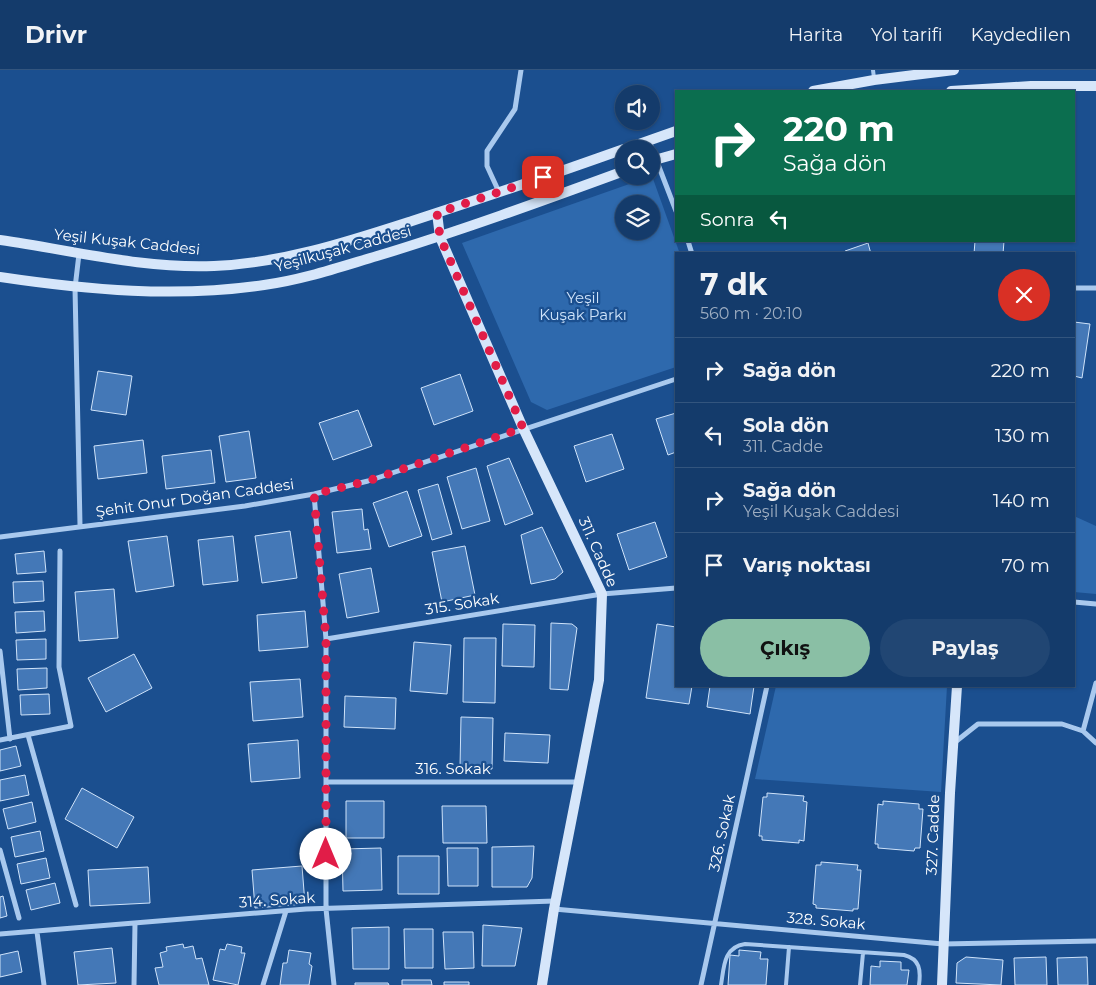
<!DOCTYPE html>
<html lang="tr">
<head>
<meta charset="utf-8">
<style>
	:root { --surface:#143b6b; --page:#214673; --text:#f1f3f6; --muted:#9dadc1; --line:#33557e; --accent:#8abfa5 }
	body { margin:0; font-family:Montserrat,sans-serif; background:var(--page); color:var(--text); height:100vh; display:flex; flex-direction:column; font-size:19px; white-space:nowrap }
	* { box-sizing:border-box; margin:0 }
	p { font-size:16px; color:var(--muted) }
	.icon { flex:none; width:28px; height:28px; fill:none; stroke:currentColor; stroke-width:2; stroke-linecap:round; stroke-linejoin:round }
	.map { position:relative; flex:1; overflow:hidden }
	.drawer { position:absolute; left:675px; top:182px; width:400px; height:435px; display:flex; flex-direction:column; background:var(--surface); border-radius:0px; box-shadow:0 1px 4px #0004,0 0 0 1px var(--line) }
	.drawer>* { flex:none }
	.banner { position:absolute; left:675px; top:20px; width:400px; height:152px; border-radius:0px; box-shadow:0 1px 4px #0004,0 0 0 1px var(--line); background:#0b6e4f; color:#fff; overflow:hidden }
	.fabs { position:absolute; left:615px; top:15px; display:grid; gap:10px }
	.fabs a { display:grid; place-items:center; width:45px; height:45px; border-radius:50%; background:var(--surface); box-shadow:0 1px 4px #0004,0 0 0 1px var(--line); font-size:25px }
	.pin { position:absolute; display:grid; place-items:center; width:42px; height:42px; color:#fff; margin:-21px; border-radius:10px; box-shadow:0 2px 8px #0006 }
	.me { position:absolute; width:55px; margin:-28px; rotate:0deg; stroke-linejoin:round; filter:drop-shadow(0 0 4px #0008) }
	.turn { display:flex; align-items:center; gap:18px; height:105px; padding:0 25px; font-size:22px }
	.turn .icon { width:65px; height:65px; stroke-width:2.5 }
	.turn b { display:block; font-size:35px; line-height:42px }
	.then { display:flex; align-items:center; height:48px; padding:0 25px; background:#0003; gap:10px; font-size:19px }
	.round { display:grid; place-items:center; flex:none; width:52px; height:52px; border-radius:26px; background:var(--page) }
	.overview { display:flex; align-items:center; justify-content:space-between; height:85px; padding:0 25px }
	h1 { font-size:30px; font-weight:700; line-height:38px }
	.button { display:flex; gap:10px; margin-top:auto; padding:10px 25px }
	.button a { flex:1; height:58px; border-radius:30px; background:var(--accent); color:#111; font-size:20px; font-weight:700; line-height:58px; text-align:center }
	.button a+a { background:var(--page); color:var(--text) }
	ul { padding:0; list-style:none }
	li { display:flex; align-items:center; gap:15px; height:65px; padding:0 25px; border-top:1px solid var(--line) }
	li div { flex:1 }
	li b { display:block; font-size:19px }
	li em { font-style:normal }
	header { display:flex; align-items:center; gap:30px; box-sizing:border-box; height:70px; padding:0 25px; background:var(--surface); border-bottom:1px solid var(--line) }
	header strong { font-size:24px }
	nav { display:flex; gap:28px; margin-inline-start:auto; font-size:18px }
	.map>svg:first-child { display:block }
	.green { fill:#2e69ad; fill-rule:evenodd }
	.building { fill:#4478b7; stroke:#cfe3fa }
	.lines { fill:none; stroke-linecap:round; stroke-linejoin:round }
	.lane { stroke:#a9c9ee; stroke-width:4 }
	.street { stroke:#a9c9ee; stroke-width:5 }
	.secondary { stroke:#d6e6fa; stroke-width:10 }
	.route { stroke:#e11d48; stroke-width:9; stroke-dasharray:0 16.2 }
	.labels { text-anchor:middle; stroke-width:4.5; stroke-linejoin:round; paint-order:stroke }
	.street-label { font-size:15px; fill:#fff; stroke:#1b4f8f }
	.park-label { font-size:15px; fill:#cfe3fa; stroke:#1b4f8f }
</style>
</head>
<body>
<header>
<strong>Drivr</strong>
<nav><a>Harita</a><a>Yol tarifi</a><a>Kaydedilen</a></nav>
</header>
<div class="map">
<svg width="1096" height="915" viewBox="0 0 1096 915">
	<rect width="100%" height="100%" fill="#1b4f8f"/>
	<path class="green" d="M652,106L680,184H676V297L547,340L531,332L462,173ZM624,134H651V161H624Z
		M1074,446L1096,456V524L1074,522Z
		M776,616H947L941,722L755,709Z"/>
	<path class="building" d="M975,171H1004L1003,184H974Z
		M868,173L871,184H846L845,181Z
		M1074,252L1090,254L1082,308L1074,306Z
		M98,301L132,306L126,345L91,340Z
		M460,304L473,341L434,355L421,318Z
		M358,340L372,376L333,390L319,353Z
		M676,343V382L668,385L656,349Z
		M249,361L256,408L226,412L219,366Z
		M612,364L624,399L586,412L574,376Z
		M143,370L147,403L98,409L94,376Z
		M211,380L215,413L166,419L162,386Z
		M509,388L533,444L505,455L487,396Z
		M476,398L490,451L462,459L447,407Z
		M438,414L452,464L432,470L418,420Z
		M407,421L422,466L389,477L373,433Z
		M362,439L364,460L368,459L371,479L337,483L332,442Z
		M655,452L667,487L629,500L617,464Z
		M542,457L563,502L555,509L531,514L521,465Z
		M290,461L297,508L262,513L255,466Z
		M167,466L174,516L136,522L128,471Z
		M233,466L238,511L203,515L198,470Z
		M465,476L475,525L442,532L432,482Z
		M44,481L46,502L17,504L15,484Z
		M371,498L379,542L347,548L339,504Z
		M43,511L44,531L14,533L13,512Z
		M114,519L118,568L79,571L75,522Z
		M44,541L45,561L16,563L15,542Z
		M305,541L308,577L259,581L257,545Z
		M551,553L572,554L577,558L568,620L550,619Z
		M503,554L535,555L534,597L502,596Z
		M657,554L676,557V616H692L689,634L646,628Z
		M464,568H496L495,633L463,632Z
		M46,569V589L17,590L16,570Z
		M414,572L451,575L447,624L410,621Z
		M134,584L152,618L106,642L88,608Z
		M47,598V618L18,620L17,599Z
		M300,609L303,647L253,651L250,612Z
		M710,616H754L750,644L707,637Z
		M49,624L50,644L21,645L20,625Z
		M345,626L396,628L395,659L344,657Z
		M461,647L493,648L492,699L460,698Z
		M505,663L550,665L548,693L504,691Z
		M298,670L300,708L251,712L248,674Z
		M16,676L21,696L0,701V680Z
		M25,705L29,725L0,731V710Z
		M82,718L134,747L117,778L65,749Z
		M767,723L804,726L803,731L807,732L804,771L799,770V773L762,770V766H759L763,727H767Z
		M346,731H384V768H346Z
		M883,731L919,734V739H923L920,778H915L914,781L878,778V774H875L878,734L883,735Z
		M32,732L36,752L8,759L3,739Z
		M442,736H486L487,773H443Z
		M40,761L44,781L15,787L11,767Z
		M534,776L532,808L527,817H492V777Z
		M381,778L382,820L343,821L342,779Z
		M447,778H478V816H448Z
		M398,786H439V824H398Z
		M46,788L50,808L21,814L17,794Z
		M821,792L858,795L857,800H861L858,839H853V841L816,838V835L813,834L816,795H821Z
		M302,796L305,834L255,838L252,800Z
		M148,797L150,833L90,836L88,800Z
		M55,813L60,833L31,840L26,820Z
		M3,826L7,846L0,848V827Z
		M483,855L522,858L515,896H482Z
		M389,857V899H353L352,858Z
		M404,859H433V898H405Z
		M443,862H473L474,898L445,899Z
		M183,874L184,878L193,876L196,889L202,888L209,915H159L155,898L163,897L160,883L167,881L166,877Z
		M227,874L242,877L241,883H245L238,915L213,910L220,879L225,880Z
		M112,878L116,913L78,915L74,882Z
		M289,880L311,883L309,894L312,896L309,915H280L283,893H287Z
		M739,880L761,882L760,889H768L766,915H728L730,885L739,886Z
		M18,881L22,902L0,907V885Z
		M966,887L1003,890L1001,915L956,913L957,893Z
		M1046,887L1047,915H1015L1014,888Z
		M1087,887L1088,915H1058L1057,888Z
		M880,891L901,892V900H909L907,915H870L871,896L880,897Z
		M402,910H431L432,915H402Z
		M444,912H469V915H444Z
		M355,913H388L389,915H355Z"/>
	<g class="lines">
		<path class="lane" d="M873,0L874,8
			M721,915C724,898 723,877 745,874L904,885C920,889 921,900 919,915
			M786,915L789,877
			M860,915L863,883"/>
		<path class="street" d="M649,71L676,141
			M499,122L487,96V81L515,39L521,0
			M688,171L692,184
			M79,184L75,218L80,455
			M1074,218H1096
			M314,424L326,569V839L334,915
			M0,467L245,436L314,424L368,411L676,309
			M1074,532L1096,534
			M326,569L602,524L676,518
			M0,581L10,669
			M1096,613L1083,661L1096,673
			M28,665L76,835
			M0,670L71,656L59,597L60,481
			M954,673L978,654H1062L1083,661
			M326,712H579
			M0,780L19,848
			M554,839L943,874L1096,871
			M37,862L44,915
			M0,864L306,839L555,831
			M134,915L135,853
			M263,915L286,841
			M701,915L767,616"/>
		<path class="secondary" d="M813,21L874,10L954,0
			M951,21L1031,16H1096
			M625,79L676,61
			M651,91L676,84
			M437,143L440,167L523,358L602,524L599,610L554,839L542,915
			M0,170C71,180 142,199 214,196C283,193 347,172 412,151C483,128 554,104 624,79
			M0,207C87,220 177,228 264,215C302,210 340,197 377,186C460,161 542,131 624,101
			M942,915L950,723L957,616"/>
	</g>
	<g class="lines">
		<path class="route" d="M326,784V569L314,424L368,411L523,358L440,167L437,143L543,107"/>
	</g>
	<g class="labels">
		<g class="street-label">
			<text transform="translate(127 172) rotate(6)" y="5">Yeşil Kuşak Caddesi</text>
			<text transform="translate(343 179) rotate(-15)" y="5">Yeşilkuşak Caddesi</text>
			<text transform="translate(195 428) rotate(-8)" y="5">Şehit Onur Doğan Caddesi</text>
			<text transform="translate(598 482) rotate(66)" y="5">311. Cadde</text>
			<text transform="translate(462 534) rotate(-9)" y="5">315. Sokak</text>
			<text x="453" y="704">316. Sokak</text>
			<text transform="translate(722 763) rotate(-78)" y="5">326. Sokak</text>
			<text transform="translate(933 765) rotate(-88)" y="5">327. Cadde</text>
			<text transform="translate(277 830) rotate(-4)" y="5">314. Sokak</text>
			<text transform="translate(826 851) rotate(5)" y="5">328. Sokak</text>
		</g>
		<g class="park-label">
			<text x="583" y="233">Yeşil<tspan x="583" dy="17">Kuşak Parkı</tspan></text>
		</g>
	</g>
</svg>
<div class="fabs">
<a><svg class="icon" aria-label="sound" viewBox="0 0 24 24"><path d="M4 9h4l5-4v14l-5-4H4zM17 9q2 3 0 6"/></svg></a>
<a><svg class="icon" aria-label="search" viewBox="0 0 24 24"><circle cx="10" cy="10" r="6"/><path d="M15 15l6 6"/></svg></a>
<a><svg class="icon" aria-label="layers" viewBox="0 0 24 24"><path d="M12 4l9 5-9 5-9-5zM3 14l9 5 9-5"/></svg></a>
</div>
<div class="pin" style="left:543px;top:107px;background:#d93025"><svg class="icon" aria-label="arrive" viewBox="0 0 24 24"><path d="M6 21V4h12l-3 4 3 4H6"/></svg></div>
<svg class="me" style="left:326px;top:784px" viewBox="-20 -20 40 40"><circle r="19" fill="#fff"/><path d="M0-13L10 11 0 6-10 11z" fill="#e11d48"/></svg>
<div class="banner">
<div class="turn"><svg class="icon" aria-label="right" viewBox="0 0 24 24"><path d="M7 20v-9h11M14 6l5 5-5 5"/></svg><div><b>220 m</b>Sağa dön</div></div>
<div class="then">Sonra<svg class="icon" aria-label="left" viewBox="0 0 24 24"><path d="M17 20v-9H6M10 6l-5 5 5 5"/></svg></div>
</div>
<section class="drawer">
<div class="overview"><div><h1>7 dk</h1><p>560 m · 20:10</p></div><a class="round" style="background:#d93025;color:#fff"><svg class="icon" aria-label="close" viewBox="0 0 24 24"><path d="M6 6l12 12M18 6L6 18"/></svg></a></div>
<ul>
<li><svg class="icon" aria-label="right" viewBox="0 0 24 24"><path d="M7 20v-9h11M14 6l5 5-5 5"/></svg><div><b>Sağa dön</b></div><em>220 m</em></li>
<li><svg class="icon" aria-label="left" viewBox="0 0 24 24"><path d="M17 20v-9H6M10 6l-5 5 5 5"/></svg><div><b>Sola dön</b><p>311. Cadde</p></div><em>130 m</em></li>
<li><svg class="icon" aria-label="right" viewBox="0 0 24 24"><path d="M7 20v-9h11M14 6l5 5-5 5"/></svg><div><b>Sağa dön</b><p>Yeşil Kuşak Caddesi</p></div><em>140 m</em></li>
<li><svg class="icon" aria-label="arrive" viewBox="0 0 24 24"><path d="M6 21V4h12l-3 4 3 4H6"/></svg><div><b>Varış noktası</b></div><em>70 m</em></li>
</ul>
<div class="button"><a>Çıkış</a><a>Paylaş</a></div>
</section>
</div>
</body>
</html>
